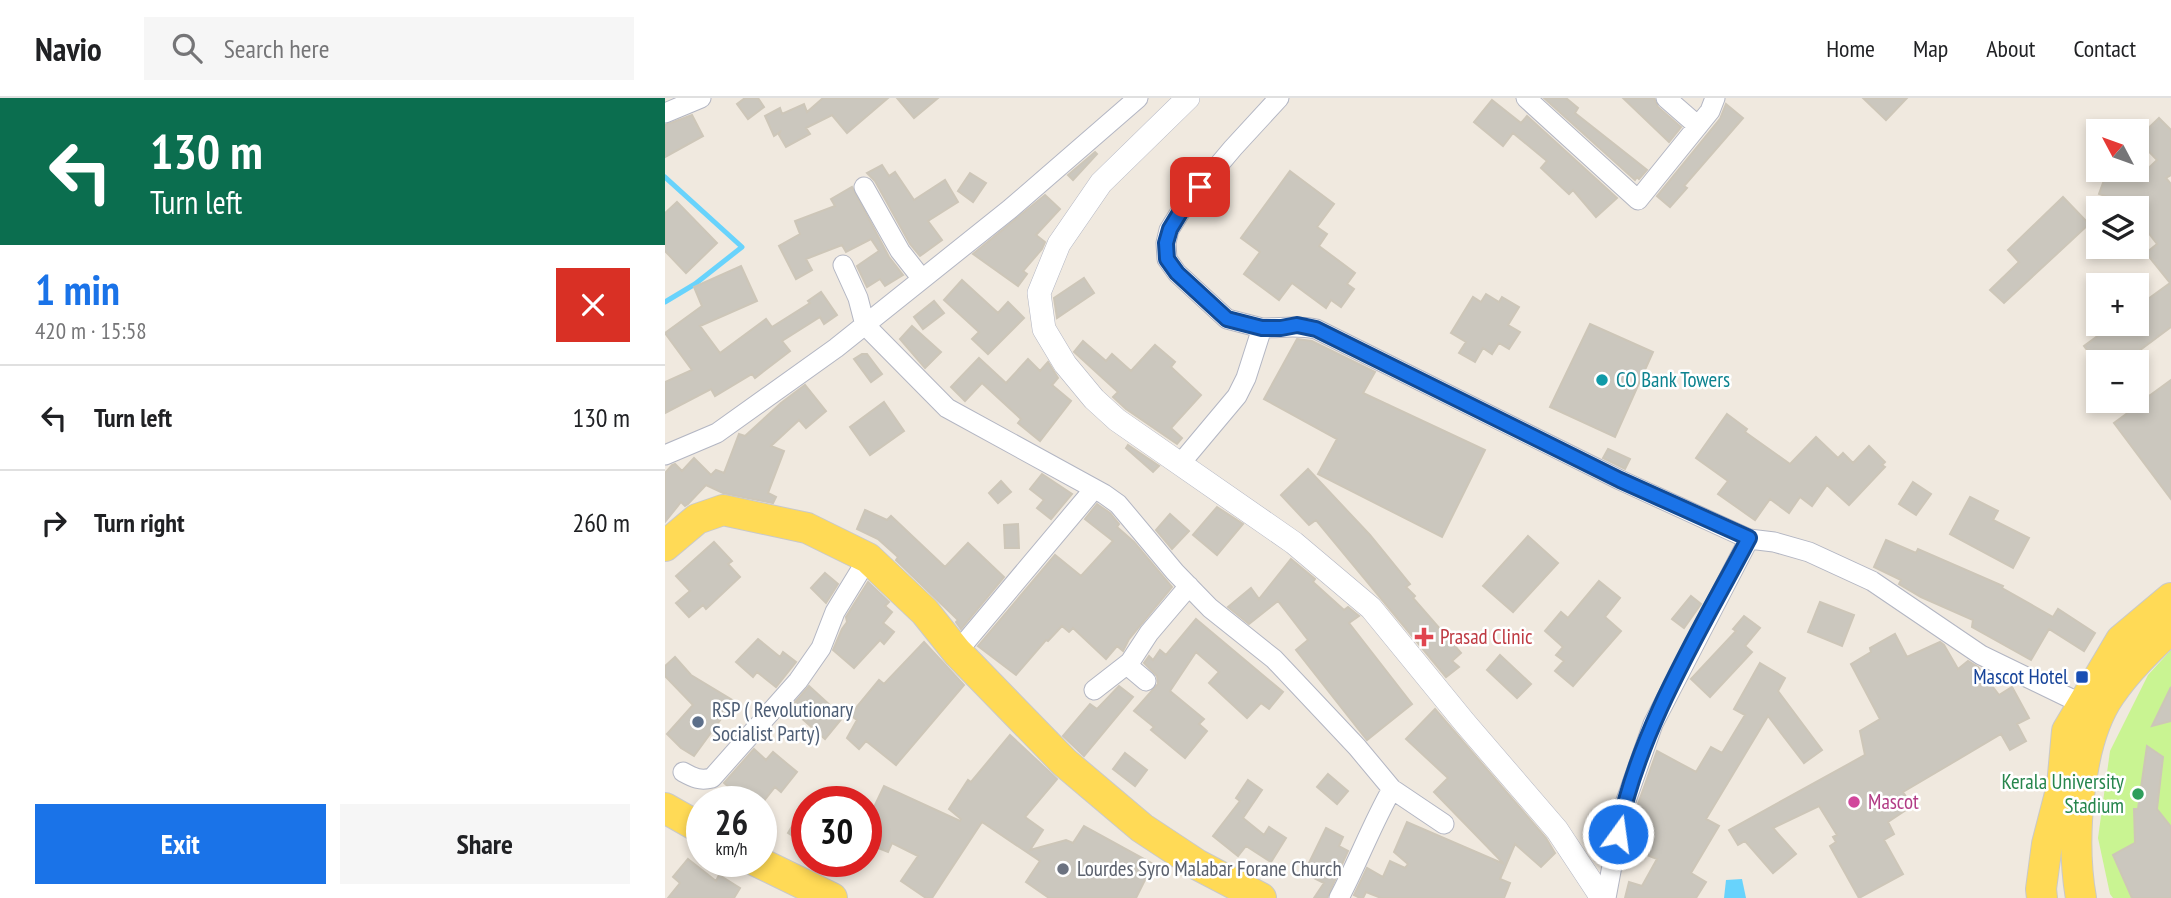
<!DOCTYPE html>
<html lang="en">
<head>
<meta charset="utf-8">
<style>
	:root { --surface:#fff; --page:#f6f6f6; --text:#202124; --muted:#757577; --line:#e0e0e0; --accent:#1a73e8 }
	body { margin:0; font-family:"PT Sans Narrow",sans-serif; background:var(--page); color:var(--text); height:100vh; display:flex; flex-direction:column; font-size:26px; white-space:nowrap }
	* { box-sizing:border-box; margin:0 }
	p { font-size:23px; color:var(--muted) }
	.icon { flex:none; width:38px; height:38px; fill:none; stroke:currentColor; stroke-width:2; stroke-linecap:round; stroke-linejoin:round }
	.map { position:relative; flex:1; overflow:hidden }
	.details { display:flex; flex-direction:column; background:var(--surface); width:665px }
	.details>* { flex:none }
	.hud { background:#0b6e4f; color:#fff; overflow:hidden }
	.needle { width:46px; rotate:311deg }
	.controls { position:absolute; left:1421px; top:21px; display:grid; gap:14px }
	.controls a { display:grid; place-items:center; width:63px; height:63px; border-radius:0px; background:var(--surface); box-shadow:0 4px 10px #0003; font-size:35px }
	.speed { position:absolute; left:21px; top:688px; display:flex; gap:14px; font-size:35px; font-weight:700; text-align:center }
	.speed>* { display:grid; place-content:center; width:91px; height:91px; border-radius:50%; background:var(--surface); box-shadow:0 4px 10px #0003; line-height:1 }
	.speed small { font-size:18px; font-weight:400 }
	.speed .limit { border:10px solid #d22; background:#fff; color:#111 }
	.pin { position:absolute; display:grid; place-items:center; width:60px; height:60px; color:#fff; margin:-30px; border-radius:14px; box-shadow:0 4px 10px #0006 }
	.me { position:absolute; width:77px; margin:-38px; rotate:14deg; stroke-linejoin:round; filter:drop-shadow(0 0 5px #0008) }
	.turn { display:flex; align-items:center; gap:24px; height:147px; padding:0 35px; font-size:32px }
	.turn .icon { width:91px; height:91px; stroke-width:2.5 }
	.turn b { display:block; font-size:49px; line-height:60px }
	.round { display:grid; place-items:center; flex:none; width:74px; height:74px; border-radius:0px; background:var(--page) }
	.summary { display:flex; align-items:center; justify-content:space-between; height:119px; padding:0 35px }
	h1 { font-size:42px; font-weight:700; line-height:52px; color:var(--accent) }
	.action { display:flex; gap:14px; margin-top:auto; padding:14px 35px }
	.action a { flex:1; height:80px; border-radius:0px; background:var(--accent); color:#fff; font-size:28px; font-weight:700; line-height:80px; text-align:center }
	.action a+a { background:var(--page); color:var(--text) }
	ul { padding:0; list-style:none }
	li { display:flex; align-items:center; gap:21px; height:105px; padding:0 35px; border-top:2px solid var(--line) }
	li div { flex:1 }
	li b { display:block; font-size:26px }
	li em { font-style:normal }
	header { display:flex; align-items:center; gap:42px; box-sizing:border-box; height:98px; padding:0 35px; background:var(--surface); border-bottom:2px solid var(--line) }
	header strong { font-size:33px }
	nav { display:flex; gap:38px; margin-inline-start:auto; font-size:24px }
	.search { width:490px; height:63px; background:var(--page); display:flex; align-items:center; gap:18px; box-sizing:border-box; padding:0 24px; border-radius:0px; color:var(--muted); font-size:26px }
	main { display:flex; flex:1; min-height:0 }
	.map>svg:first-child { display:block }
	.pitch { fill:#c9f492 }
	.water { fill:#68d3fc }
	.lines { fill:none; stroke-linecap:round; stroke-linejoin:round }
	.stream { stroke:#68d3fc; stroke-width:5 }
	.building { fill:#cbc7be; stroke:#cdc6b8; stroke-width:2 }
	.minor-casing { stroke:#b3b6c3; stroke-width:21 }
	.tertiary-casing { stroke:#b3b6c3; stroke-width:24 }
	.primary-casing { stroke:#c9c9c9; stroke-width:32 }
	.minor { stroke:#fff; stroke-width:19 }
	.tertiary { stroke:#fff; stroke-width:23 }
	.primary { stroke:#ffda56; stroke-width:30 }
	.route-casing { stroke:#114b97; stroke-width:18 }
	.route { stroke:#1a73e8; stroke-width:12 }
	.culture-dot { fill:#0f9aa8; stroke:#fff; stroke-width:2.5 }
	.health-dot { fill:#e0444e; stroke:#fff; stroke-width:2.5 }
	.transit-dot { fill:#1a4fb4; stroke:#fff; stroke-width:2.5 }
	.service-dot { fill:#5c6f8a; stroke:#fff; stroke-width:2.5 }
	.leisure-dot { fill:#2e9e5b; stroke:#fff; stroke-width:2.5 }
	.hotel-dot { fill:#d1479c; stroke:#fff; stroke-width:2.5 }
	.worship-dot { fill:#6b7280; stroke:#fff; stroke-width:2.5 }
	.labels { text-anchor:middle; stroke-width:5; stroke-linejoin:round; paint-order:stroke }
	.culture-label { font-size:21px; fill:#0d838f; stroke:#fff; text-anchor:start }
	.health-label { font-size:21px; fill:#be3a42; stroke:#fff; text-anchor:start }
	.transit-label { font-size:21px; fill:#164399; stroke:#fff; text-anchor:end }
	.service-label { font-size:21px; fill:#4e5e75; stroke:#fff; text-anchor:start }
	.leisure-label { font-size:21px; fill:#27864d; stroke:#fff; text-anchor:end }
	.hotel-label { font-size:21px; fill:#b23c85; stroke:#fff; text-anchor:start }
	.worship-label { font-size:21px; fill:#5b616d; stroke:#fff; text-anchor:start }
</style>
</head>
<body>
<header>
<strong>Navio</strong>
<div class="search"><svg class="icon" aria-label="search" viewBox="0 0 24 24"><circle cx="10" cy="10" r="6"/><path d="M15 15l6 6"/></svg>Search here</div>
<nav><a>Home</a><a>Map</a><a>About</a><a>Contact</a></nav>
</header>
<main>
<section class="details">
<div class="hud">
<div class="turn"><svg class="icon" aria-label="left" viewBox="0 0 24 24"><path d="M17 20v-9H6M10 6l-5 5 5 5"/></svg><div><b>130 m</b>Turn left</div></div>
</div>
<div class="summary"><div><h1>1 min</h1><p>420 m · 15:58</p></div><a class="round" style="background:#d93025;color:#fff"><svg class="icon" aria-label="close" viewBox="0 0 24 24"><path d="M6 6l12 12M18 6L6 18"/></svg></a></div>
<ul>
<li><svg class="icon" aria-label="left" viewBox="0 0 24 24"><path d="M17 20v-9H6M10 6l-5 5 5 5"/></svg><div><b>Turn left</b></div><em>130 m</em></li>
<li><svg class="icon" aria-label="right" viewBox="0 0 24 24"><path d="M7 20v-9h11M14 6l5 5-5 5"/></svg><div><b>Turn right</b></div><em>260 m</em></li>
</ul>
<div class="action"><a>Exit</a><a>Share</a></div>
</section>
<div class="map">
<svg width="1506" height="800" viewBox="0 0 1506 800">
	<rect width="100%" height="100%" fill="#f0e9df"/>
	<path class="pitch" d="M1506,552V800H1448L1445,796L1433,740L1445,653L1483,577Z"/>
	<path class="water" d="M1077,781L1081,800H1059L1061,782Z"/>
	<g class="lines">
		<path class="stream" d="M0,79L77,149L30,186L0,204"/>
	</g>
	<path class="building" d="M80,0H93L99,9L83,21L72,6Z
		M158,0H223L182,35L167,17L141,30L145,36L121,49L114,37L115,34L109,38L100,18L115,10L117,16L139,6L142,14Z
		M232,0H273L249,20Z
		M879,0H901L913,10L910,15L982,72L974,81L972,79L970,82Z
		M958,0H989L993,9L1016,29L1004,44Z
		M1198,0H1242L1221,22Z
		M827,2L856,25L862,18L952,100L931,119L908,92L904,96L876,70L882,63L848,35L838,48L809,24Z
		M1061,6L1078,20L1019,88L1022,90L1005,109L992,98L1055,21Z
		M27,17L38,38L0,59V27Z
		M1494,20L1506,32V77L1501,80L1506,86V229L1459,264H1431L1419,248L1449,226H1472V209L1505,185L1481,155L1492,146L1472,120V109L1434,96L1442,74L1470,83L1492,62L1472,41Z
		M430,54L432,56L408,82L403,77Z
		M217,67L224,78L230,74L249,102L280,82L293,104L263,123L277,142L255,158L245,146L210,83L202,75Z
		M625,73L669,106L652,129L662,136L654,148L690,175L682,186L689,191L676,209L666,202L661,210L627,185L614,202L579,176L595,154L576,140Z
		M305,75L321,85L308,104L293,93Z
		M187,89L224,159L238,177L220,188L215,181L202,189L192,168L214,153L206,141L181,154L177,147L141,161L147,172L131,181L114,148L135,136L130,123L170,108L166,101Z
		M380,97L395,111L371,137L380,144L377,151L358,173L362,176L353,188L308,156Z
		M1398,99L1424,126L1339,205L1325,192L1354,164L1343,152Z
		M12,104L52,145L21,175L0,153V115Z
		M76,168L92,203L35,228L55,255L101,221L107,229L145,205L143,203L156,194L172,217L159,226L155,219L117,243L125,253L90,280L87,276L50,298L46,291L0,315V284L27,272L0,235L37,208L29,189Z
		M419,180L429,195L392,220L389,200Z
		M297,182L333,215L343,204L359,220L323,256L307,241L314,234L279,202Z
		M821,196L834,204L837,199L854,209L843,227L855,234L844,251L834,245L827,256L818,250L810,264L794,255L801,244L786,235L808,199L816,204Z
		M269,203L279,215L258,231L249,219Z
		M925,226L988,254L950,339L885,309Z
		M247,228L276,254L260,270L235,241Z
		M632,241L647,243L710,274L698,295L820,352L777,439L653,376L672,341L599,301Z
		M418,243L441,263L447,256L466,273L490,247L510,264L506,269L536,297L506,330L517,340L512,346L461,311L448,299L453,294L409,254Z
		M197,256H202L217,276L206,284L189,261Z
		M314,260L341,285L363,261L375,273L383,264L393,280L387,287L406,303L375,343L353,325L356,321L317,285L300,303L286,289Z
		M1472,281L1484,298L1506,282V401L1449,325L1472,308Z
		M140,287L161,313L141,330L134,322L106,348L119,353L103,395L111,399L108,405L58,395L41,387L23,406L20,408L16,404L0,424V375L7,367L10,366L17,373L29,360L46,377L51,372L59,375L74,336L80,338L116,305Z
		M219,304L239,333L205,357L185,329Z
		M1062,316L1082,331L1080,334L1125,366L1151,339L1173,360L1178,355L1188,365L1204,348L1220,364L1217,367L1220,369L1184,407L1162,387L1147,408L1135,399L1124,415L1105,401L1090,422L1053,396L1063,383L1031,360Z
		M463,347L494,368L488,374L461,350Z
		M943,351L965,361L960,371L938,360Z
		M643,371L705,437L745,486L741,489L750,498L748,500L796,555L787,563L794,569L781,579L651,422L644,427L616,397Z
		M377,376L407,396L386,421L372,410L379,402L365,391Z
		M336,383L346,394L333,405L324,395Z
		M1248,384L1266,396L1251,417L1234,406Z
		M1305,399L1333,413L1328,422L1364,440L1348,470L1285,436Z
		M432,406L445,415L454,426L452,429L469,444L507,489L464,541L458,553L452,548L441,561L408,530L404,534L397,528L383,543L381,542L351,577L313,548L390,457L416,478L448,443L420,421Z
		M552,409L578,426L552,457L528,437Z
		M200,412L222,422L226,418L280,469L303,445L339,479L296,531L291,524L293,522L231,462L233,459L213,441L192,431Z
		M505,416L524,433L507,451L491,432Z
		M353,426L354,450H340L339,427Z
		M863,438L893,465L848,514L818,488Z
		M1221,442L1251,455L1253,451L1338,488L1337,490L1388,519L1393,511L1430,535L1419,553L1384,531L1366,562L1307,529L1308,522L1256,499L1234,486L1236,482L1209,469Z
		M49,444L67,463L63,466L75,479L41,511L38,507L24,519L11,505L25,493L11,478Z
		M626,461L650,481L648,484L679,512L683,509L694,518L684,525L747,606L702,642L631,552L643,542L613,503L584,526L563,509L586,490L594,501Z
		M160,475L173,486L161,505L146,490Z
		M934,483L955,500L940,519L956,533L908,588L890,573L899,563L891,557L898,549L880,533L896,514L903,520Z
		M203,484L224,504L220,508L227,514L218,525L229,534L219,546L215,542L189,570L168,552L177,531L182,524L181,519Z
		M1026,498L1036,506L1019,530L1007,521Z
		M1155,504L1189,517L1177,548L1143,534Z
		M1079,518L1095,530L1080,548L1087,554L1045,599L1026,581L1071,533L1068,531Z
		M531,521L618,594L604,611L596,605L582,620L544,585L554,574L531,554L505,593L539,621L534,626L542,633L520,660L486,632L489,629L469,613L493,586L492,578L479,565L484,558L488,562L495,552L501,557Z
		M1230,536L1242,559L1275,544L1279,547L1293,571L1303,563L1313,569L1334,597L1347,589L1364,620L1352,626L1361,643L1345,652L1336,636L1238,694L1247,708L1223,724L1229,736L1219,742L1238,776L1194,800L1165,748L1171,744L1168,739L1172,737L1154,708L1108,730L1131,756L1108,775L1080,743L1073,747L1064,732L1200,657L1195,633L1215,621L1186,566L1206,554L1205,550Z
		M93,541L115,559L118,554L131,564L111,589L92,574L88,579L71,564Z
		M259,544L299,587L231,667L201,643L194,651L182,640L192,622L185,617L214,582L219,586Z
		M835,557L866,586L852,600L822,572Z
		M10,559L26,577L69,603L29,658L16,650L2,636L28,607L0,578V568Z
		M1095,565L1120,580L1113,593L1157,652L1139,665L1103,618L1041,721L1054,728L1026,775L1041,784L1031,800H960L964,784L977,788L992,761L969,752L976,735L966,731L969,717L992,653L1031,674L1046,649L1057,655L1080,617L1069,611Z
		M144,588L178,619L160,641L125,610Z
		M454,588L468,599L419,658L398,638L425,606L432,611Z
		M1506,589V623L1487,628Z
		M770,611L881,740L890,755L876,769L850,746L835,781L845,785L839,800H716L701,794L698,800H695L689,797L702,770L718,779L725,763L740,770L743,766L729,754L742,724L839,766L769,694L783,680L741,641Z
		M345,637L392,681L360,719L378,732L365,752L401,742L408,745L419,728L488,766L471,800H384L361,784L375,763L317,724L267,800H261L236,783L253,758L227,745L223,754L201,745V726L219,688L295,723L296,721L284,711L303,682L306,684Z
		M1482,648L1498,659L1492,711L1506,729V800H1467L1448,757L1470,745L1469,711H1473Z
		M89,651L101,662L108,654L132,674L116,694L110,689L98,704H81L59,685Z
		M460,655L482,672L470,688L448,671Z
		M663,676L683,693L672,706L652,689Z
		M583,682L597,692L578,720L599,737L604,729L621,740L606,764L581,748L573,758L548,738L575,703L571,700Z
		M142,704V747L123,735Z
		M661,730L678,739L674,748L683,753L662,800H649L659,785L639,775Z
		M23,761L51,783L54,777L75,790L69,800H3L15,785L8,779Z"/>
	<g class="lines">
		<g class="minor-casing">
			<path id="minor" d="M861,0L973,102L1045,13L1050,0
				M1001,0L1033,28
				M0,15L36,0
				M199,89L235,153L257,181
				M178,167L193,200L200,227L282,310L439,396L453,406L510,474L545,510L609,561L692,649L727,691C707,726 693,764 674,800
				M597,230C617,230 632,227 651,231L955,382L1084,441L1109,444L1144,454L1207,483L1316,557L1417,606
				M0,357L52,335L171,250L345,111L473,0
				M515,366L572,298L581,280L597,230L562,221L512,175L502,161L501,145L504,132L519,108L568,50L614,0
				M292,554L429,391
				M462,567L481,583
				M429,592L465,564L484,535L524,488
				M18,674C29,680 35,683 47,680L133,583L156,550L170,514L203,460
				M727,691L779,726
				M941,800L957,714L988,626L1084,441"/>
		</g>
		<g class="tertiary-casing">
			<path id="tertiary" d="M523,0L436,85L394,146L374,195L379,231L400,266L429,301L452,322L629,445L706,510L800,625L892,732L937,800"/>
		</g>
		<g class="primary-casing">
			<path id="primary" d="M0,448L32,421L58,412L142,430L203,460L260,514L292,554L399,664L477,730L533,767L596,800
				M0,710L37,731
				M91,763L167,800
				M1377,800L1376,791L1382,746L1397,688L1402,633L1456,542L1506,500
				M1416,800C1406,744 1412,645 1445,597C1462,572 1484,551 1506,530"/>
		</g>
		<use href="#minor" class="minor"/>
		<use href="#tertiary" class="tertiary"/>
		<use href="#primary" class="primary"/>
	</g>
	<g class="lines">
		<g class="route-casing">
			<path id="route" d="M535,89L519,108L505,131L501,145L502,161L512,175L562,221L597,230H616L632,227L651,231L955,382L1084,440C1035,533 973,632 953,736"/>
		</g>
		<use href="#route" class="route"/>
	</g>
	<circle class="culture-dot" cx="937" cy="282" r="7"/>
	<path class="health-dot" d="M755.5 528.5h7v7h7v7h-7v7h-7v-7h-7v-7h7z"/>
	<rect class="transit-dot" x="1410" y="572" width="14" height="14" rx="3.5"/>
	<circle class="service-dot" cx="33" cy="624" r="7"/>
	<circle class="leisure-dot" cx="1473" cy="696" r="7"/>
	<circle class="hotel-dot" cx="1189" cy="704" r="7"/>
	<circle class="worship-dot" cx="398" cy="771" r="7"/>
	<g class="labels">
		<g class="culture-label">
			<text x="951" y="289">CO Bank Towers</text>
		</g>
		<g class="health-label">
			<text x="775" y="546">Prasad Clinic</text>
		</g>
		<g class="transit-label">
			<text x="1403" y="586">Mascot Hotel</text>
		</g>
		<g class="service-label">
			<text x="47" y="619">RSP ( Revolutionary<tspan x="47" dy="24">Socialist Party)</tspan></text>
		</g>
		<g class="leisure-label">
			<text x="1459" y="691">Kerala University<tspan x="1459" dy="24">Stadium</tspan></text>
		</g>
		<g class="hotel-label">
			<text x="1203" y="711">Mascot</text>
		</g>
		<g class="worship-label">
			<text x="412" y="778">Lourdes Syro Malabar Forane Church</text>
		</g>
	</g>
</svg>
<div class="controls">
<a><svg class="needle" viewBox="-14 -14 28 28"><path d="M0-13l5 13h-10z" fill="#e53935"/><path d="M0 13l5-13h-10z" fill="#757577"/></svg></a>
<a><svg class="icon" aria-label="layers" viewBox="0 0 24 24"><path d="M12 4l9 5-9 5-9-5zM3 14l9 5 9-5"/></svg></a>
<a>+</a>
<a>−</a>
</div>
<div class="speed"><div>26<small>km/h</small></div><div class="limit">30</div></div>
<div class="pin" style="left:535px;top:89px;background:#d93025"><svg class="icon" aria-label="arrive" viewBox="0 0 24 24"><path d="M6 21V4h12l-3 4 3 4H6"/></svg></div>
<svg class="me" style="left:953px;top:736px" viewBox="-20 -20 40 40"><circle r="17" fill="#1a73e8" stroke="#fff" stroke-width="3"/><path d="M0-11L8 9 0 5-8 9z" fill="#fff"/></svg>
</div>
</main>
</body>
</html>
